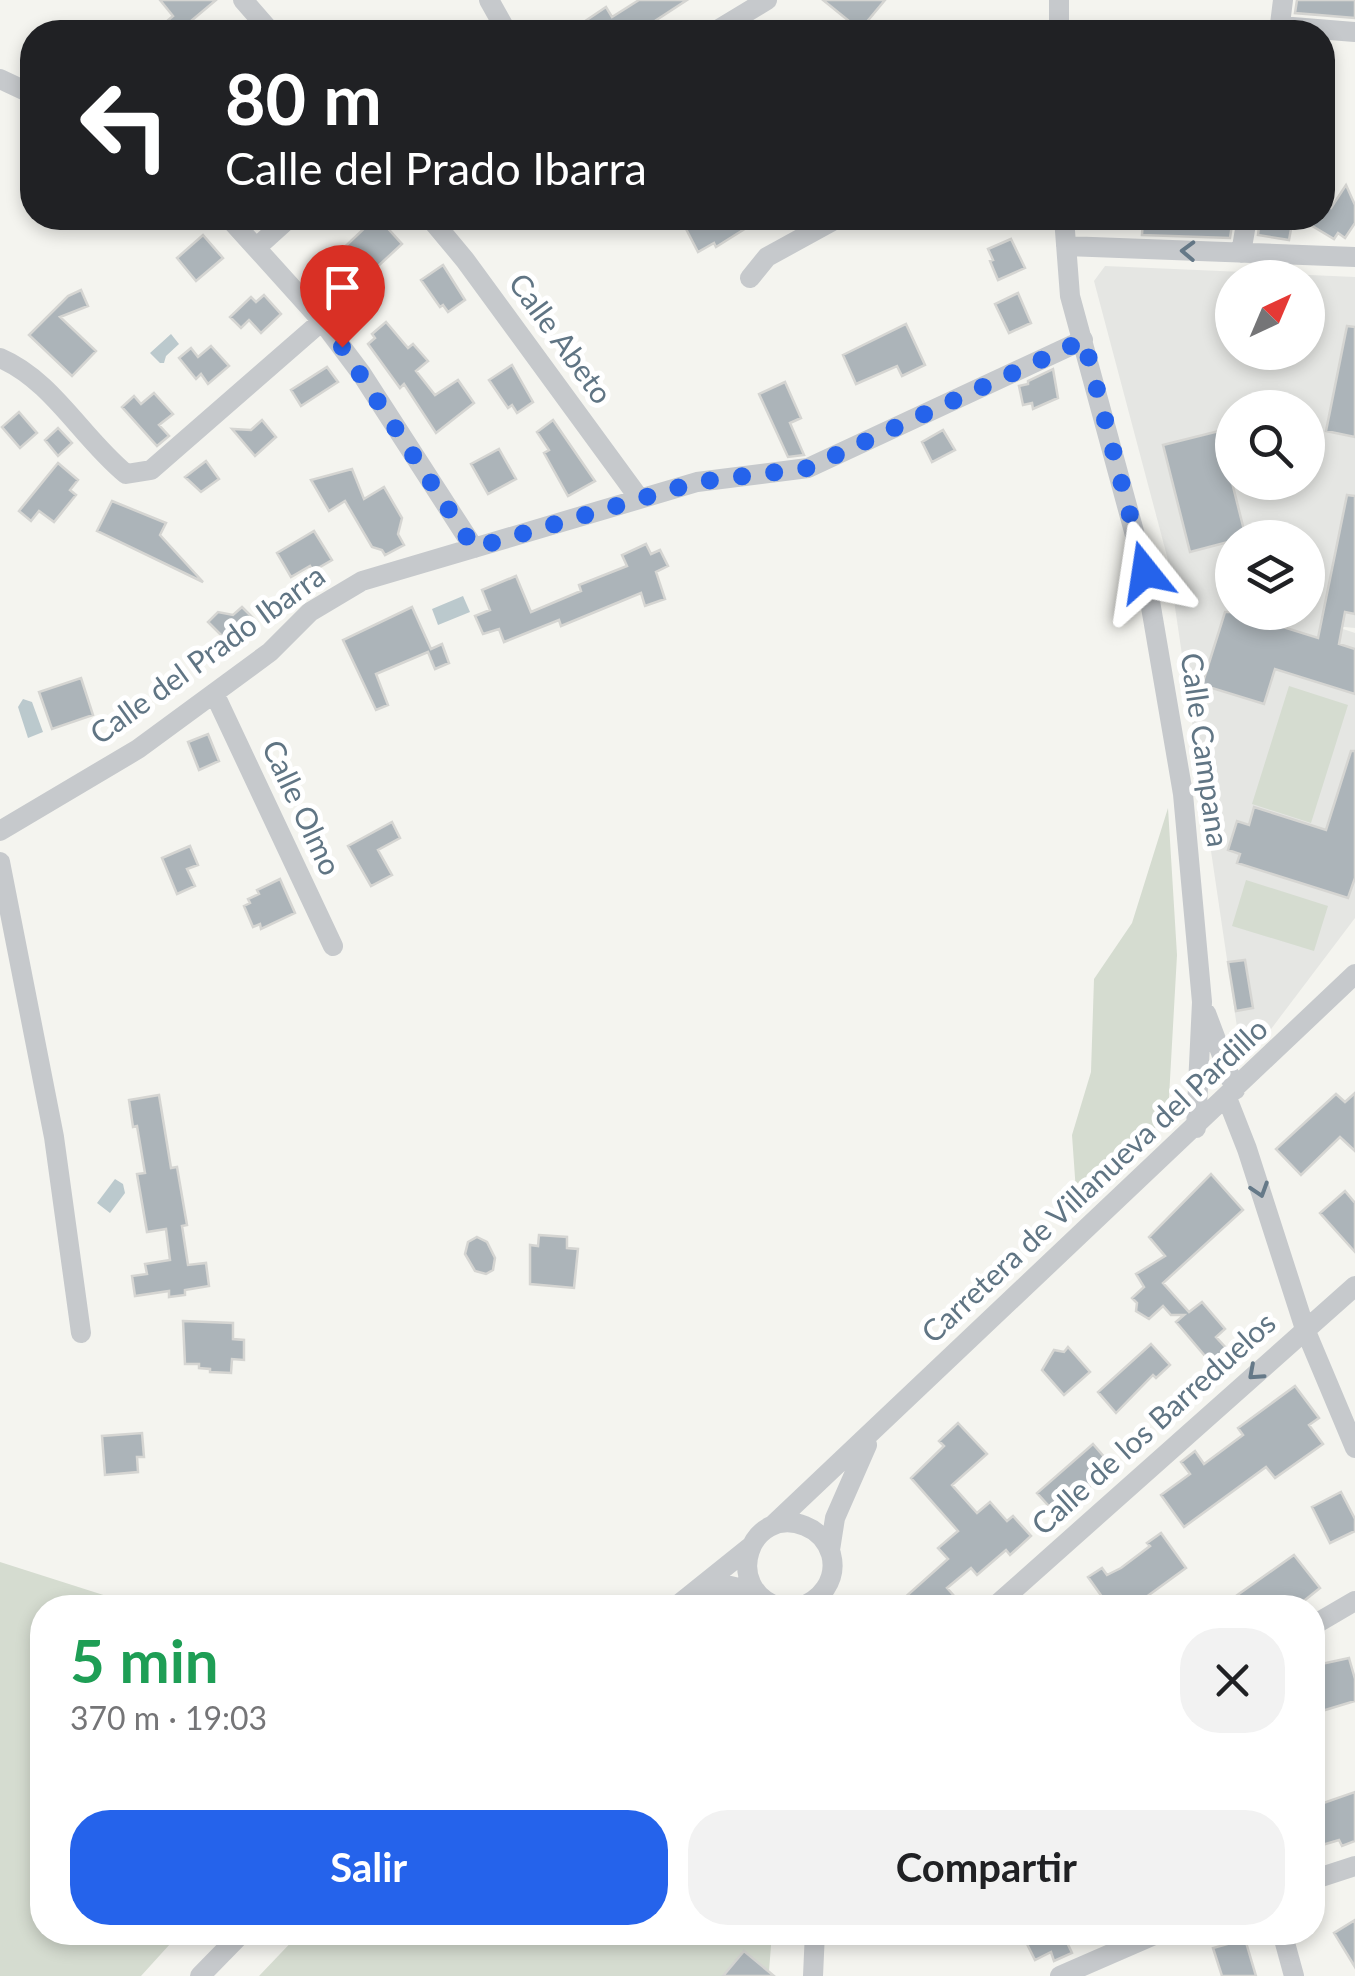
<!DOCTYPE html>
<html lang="es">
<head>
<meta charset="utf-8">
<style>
	:root { --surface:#fff; --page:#f2f2f2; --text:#202124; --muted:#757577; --accent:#2563eb }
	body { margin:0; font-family:Lato,sans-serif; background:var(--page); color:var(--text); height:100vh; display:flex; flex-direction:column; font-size:38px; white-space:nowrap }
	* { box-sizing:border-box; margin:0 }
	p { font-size:32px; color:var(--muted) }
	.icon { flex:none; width:55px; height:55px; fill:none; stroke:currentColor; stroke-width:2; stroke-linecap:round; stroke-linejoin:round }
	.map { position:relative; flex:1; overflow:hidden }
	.drawer { position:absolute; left:30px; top:1595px; width:1295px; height:350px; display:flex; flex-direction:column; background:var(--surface); border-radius:40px; box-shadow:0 5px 15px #0003 }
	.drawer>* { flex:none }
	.banner { position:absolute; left:20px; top:20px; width:1315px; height:210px; border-radius:40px; box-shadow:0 5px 15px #0003; background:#202124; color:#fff; overflow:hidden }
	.needle { width:65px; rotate:44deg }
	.fabs { position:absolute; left:1215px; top:260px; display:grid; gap:20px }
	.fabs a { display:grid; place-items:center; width:110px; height:110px; border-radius:50%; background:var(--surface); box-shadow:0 5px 15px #0003; font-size:50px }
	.pin { position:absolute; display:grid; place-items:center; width:85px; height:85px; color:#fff; margin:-102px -42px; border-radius:50% 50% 50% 0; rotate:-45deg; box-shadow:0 0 10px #0007 }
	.pin .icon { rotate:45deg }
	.me { position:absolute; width:110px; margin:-55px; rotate:345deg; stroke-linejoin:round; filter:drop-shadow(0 0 8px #0008) }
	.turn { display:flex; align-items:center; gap:35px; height:210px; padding:0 40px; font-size:45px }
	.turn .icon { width:130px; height:130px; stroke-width:2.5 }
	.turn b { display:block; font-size:70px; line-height:85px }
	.round { display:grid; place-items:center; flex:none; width:105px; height:105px; border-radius:40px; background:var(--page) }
	.overview { display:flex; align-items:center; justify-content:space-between; height:170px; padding:0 40px }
	h1 { font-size:60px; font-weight:700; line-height:75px; color:#1e9e55 }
	.primary-button { display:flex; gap:20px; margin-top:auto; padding:20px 40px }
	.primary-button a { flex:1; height:115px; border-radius:40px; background:var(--accent); color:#fff; font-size:40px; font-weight:700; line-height:115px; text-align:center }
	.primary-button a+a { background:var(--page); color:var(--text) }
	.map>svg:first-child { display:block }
	.built { fill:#e5e6e3; fill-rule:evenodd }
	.green { fill:#d5dcd0 }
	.water { fill:#bbc9cd }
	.building { fill:#acb4b9; stroke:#d5d5d2; stroke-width:2.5 }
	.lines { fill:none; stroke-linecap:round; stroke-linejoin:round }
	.minor { stroke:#c6c9cc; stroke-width:20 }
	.oneway { stroke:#657988 }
	.route { stroke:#2563eb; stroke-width:18; stroke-dasharray:0 32.4 }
	.labels { text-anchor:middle; stroke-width:10; stroke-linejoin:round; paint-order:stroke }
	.street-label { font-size:30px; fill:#607584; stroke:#fff }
</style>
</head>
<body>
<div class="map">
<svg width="1355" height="1976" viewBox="0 0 1355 1976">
	<rect width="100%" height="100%" fill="#f4f4ef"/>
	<path class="built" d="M1105,266L1355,277V628L1334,626L1355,633V918L1262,1041L1237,1027L1168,560L1094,281ZM1232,278H1308V352H1232ZM1232,408H1308V482H1232ZM1232,538H1308V612H1232Z"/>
	<path class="green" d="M1289,686L1348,705L1311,823L1252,804Z
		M1168,808L1177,955L1168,1115L1077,1206L1072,1135L1091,1072L1094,979L1132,923Z
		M1246,880L1328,906L1314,951L1232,926Z
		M0,1562L141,1607L42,1608V1932L180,1933L141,1976H0Z
		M300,1933H772L769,1971L764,1976H259Z"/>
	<path class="water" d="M171,334L179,344L166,356L164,363H160L150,353Z
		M463,596L470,612L438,625L432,609Z
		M23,699L32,702L43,732L28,738L18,707Z
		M115,1179L123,1184L125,1193L110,1213L97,1203Z"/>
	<path class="building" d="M160,0H216L178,32L167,21L173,16Z
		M639,0H687L638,32H569L606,7L612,17Z
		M823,0H885L860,30Z
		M1297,0H1355V18L1295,13Z
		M1346,185L1355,205V223L1345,238L1338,233L1334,239L1299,218H1322V204L1331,208Z
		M695,218H762L716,247L714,243L698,252L684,225Z
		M1143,218H1233L1230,238L1142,235Z
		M1260,218H1293L1289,240L1258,235Z
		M373,220L378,225L381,221L402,244L350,292L329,269L336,263L332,259Z
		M203,235L223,258L196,281L177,258Z
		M1011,239L1025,268L998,280L990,261L993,260L988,249Z
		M443,265L465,300L448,312L443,305L440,307L421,280Z
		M81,290L88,306L60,317L96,351L72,376L29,335L68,296Z
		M1018,293L1031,323L1009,333L995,304Z
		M264,295L281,314L261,333L249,320L241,328L230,317L251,297L256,302Z
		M386,322L408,348L413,344L428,361L416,371L435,395L458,380L474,403L436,433L404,384L400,388L368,344L375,338L372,334Z
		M906,324L925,365L902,376L897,366L856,384L843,355Z
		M1347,326L1355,327V437L1326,431Z
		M211,346L229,366L208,384L201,374L196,379L179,358L191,348L198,357Z
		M512,365L533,402L517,413L512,405L508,408L489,380Z
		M327,367L338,382L301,406L291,390Z
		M1053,369L1058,398L1033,409L1032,403L1023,405L1019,386L1028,384V381Z
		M785,382L801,418L790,423L804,455L788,457L759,394Z
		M154,393L173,414L159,425L169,436L157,446L122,407L134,396L141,404Z
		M19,412L37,433L20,448L2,427Z
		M262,420L276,437L255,456L232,429L251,430Z
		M553,420L595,481L568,496L544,453L549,450L537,432Z
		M58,428L72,443L58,456L45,440Z
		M943,430L955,450L932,462L922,442Z
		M1219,431L1246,538H1232V541L1190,552L1163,445Z
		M499,449L516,479L488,494L471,464Z
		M206,461L219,479L201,492L185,477Z
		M58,463L78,480L70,490L76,495L54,522L39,511L31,521L19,511Z
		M352,469L364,499L384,487L402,518L398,534L404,545L385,555L382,550L372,547L345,501L329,511L311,480Z
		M1347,495L1355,496V614L1345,612L1339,644L1355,649V694L1275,669L1264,704L1202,685L1225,612H1253L1271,618L1270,623L1318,638Z
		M112,501L166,523L160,535L203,582L97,531Z
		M314,531L332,560L313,571L310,566L291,577L277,553Z
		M646,544L651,554L660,550L668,566L656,572L665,599L645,606L641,593L561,626L559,620L504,642L499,629L483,634L475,616L490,610L482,590L516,576L531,612L581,591L579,585L627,566L622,555Z
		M242,607L257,622L232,646L208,622L218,612L233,615Z
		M412,607L431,649L442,644L449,663L435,669L428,652L376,674L388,705L376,710L343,640Z
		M81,678L93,715L52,729L39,692Z
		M208,734L219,761L199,770L188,742Z
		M1351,751H1355V878L1348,898L1237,863L1240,854L1228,850L1237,821L1249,825L1254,807L1326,830Z
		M392,822L400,838L378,850L392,875L371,886L348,846Z
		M190,846L198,865L187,869L195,886L177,894L162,858Z
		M280,879L295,913L261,929L260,924L253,927L244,906L250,903L248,899L259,894L257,890Z
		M1245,960L1253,1008L1236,1011L1228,962Z
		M1355,1093V1151L1340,1137L1301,1175L1276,1149L1336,1094L1345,1102Z
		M159,1095L171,1168L177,1167L187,1225L182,1226L188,1265L206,1263L209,1286L185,1290V1295L169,1297V1291L135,1296L132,1276L147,1274L145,1264L170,1260L166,1229L147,1232L137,1174L145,1173L137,1126L133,1127L129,1100Z
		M1211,1174L1243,1210L1163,1283L1189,1312L1202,1302L1225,1329L1216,1337L1227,1349L1211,1363L1176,1322L1184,1315H1171L1163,1306L1149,1319L1136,1311L1137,1303L1132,1298L1144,1287L1136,1274L1165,1256L1149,1237Z
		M1345,1191L1355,1203V1252L1320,1213Z
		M539,1235L567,1237V1248L578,1249L574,1288L530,1284V1245L538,1246Z
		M477,1237L487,1242L495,1258L493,1270L486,1274L475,1271L465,1254L468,1242Z
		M183,1321L233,1323V1339L244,1340V1360L232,1359L231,1373L210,1372V1369L199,1368V1364H185Z
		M1151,1344L1170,1365L1156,1378L1153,1375L1116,1413L1098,1392Z
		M1068,1347L1090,1372L1064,1395L1042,1370L1054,1350L1064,1352Z
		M1295,1386L1319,1418L1309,1425L1323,1444L1275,1478L1266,1467L1184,1527L1161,1495L1190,1474L1181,1462L1195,1451L1204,1464L1243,1435L1238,1428Z
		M958,1423L987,1454L952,1485L977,1513L990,1502L1007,1521L1013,1516L1031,1536L1010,1555L1006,1550L977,1575L971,1568L947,1588L965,1608H893L948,1559L938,1548L958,1531L911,1478L944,1446L939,1441Z
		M142,1433L144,1457H137L138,1472L105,1475L102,1436Z
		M1093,1444L1112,1466L1057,1515L1037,1493Z
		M1341,1492L1355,1519V1531L1330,1543L1312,1507Z
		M1161,1533L1186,1568L1131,1608H1110L1088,1577L1102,1568L1107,1575L1121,1568L1150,1546L1147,1543Z
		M1294,1555L1320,1588L1295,1608H1219Z
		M1349,1658L1355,1679V1701L1312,1714V1666Z
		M1355,1792V1841L1342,1846L1339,1840L1312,1848V1807Z
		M1355,1920V1967L1334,1933Z
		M1021,1932H1062L1072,1953L1054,1961L1051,1952L1035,1960Z
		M1245,1939L1256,1976H1222L1213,1948Z
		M744,1951L774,1976H723Z"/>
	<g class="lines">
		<path class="minor" d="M243,0L271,32
			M489,0L507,32
			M1059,0V32
			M1280,26L1355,32
			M714,32L767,0
			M1279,32L1283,0
			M0,79L32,94
			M229,218L322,321L361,373L474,548
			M430,218L465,260L639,498
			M1064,218L1070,296L1145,572L1183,794L1202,1002L1196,1128
			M1066,246L1355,257
			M257,247L289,218
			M1241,253L1247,218
			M750,278L767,257L838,218
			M0,358C52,380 82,438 126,474L151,470L322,321
			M215,695L333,946
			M0,831L138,749L270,652L310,612L362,581L697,482L808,468L1083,340
			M0,862L54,1137L81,1333
			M1206,1013L1235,1090
			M1227,1098L1247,1149L1305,1329L1355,1448
			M772,1526L1355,974
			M830,1550L835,1518L867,1445
			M700,1594L726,1585L756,1592
			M674,1608L750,1547
			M781,1608C720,1589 750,1504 805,1526C818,1531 827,1542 831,1554C838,1580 820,1602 797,1608
			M993,1608L1355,1286
			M1312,1626L1355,1601
			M1312,1880L1355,1866
			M1282,1932L1294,1976
			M200,1976L243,1932
			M813,1976L815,1932
			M1060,1976L1161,1932"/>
	</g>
	<defs><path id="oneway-chevron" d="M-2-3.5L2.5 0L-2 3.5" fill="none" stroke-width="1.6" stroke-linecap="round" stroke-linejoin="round" transform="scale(2.5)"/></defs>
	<g class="oneway">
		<use href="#oneway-chevron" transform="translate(1188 251) rotate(-178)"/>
		<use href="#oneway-chevron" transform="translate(1260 1190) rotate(72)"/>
		<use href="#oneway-chevron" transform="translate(1255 1373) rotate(138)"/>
	</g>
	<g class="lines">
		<path class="route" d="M342,347L474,548L697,482L808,468L1084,340L1145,572"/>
	</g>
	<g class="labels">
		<g class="street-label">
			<text transform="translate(560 339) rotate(54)" y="10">Calle Abeto</text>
			<text transform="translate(208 655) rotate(-36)" y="10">Calle del Prado Ibarra</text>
			<text transform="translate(1204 750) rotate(82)" y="10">Calle Campana</text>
			<text transform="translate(301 808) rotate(65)" y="10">Calle Olmo</text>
			<text transform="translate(1095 1181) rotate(-43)" y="10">Carretera de Villanueva del Pardillo</text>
			<text transform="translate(1154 1424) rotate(-42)" y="10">Calle de los Barreduelos</text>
		</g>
	</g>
</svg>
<div class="fabs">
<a><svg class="needle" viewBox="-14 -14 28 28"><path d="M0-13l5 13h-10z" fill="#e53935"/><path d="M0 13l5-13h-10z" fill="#757577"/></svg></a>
<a><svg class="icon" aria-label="search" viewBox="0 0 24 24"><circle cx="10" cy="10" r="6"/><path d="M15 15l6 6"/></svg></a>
<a><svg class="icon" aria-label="layers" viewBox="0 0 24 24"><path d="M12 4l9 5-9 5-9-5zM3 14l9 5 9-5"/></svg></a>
</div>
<div class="pin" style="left:342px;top:347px;background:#d93025"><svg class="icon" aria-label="arrive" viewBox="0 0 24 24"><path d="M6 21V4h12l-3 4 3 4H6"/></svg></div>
<svg class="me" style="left:1145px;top:572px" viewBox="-20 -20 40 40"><path d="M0-17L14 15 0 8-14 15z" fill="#2563eb" stroke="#fff" stroke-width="4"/></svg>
<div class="banner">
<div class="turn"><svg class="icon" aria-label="left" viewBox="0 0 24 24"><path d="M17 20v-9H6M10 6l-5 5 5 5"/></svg><div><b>80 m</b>Calle del Prado Ibarra</div></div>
</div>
<section class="drawer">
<div class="overview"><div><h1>5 min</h1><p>370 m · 19:03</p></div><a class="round"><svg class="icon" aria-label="close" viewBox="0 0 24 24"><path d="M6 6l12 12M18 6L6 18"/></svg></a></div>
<div class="primary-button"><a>Salir</a><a>Compartir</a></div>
</section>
</div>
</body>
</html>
